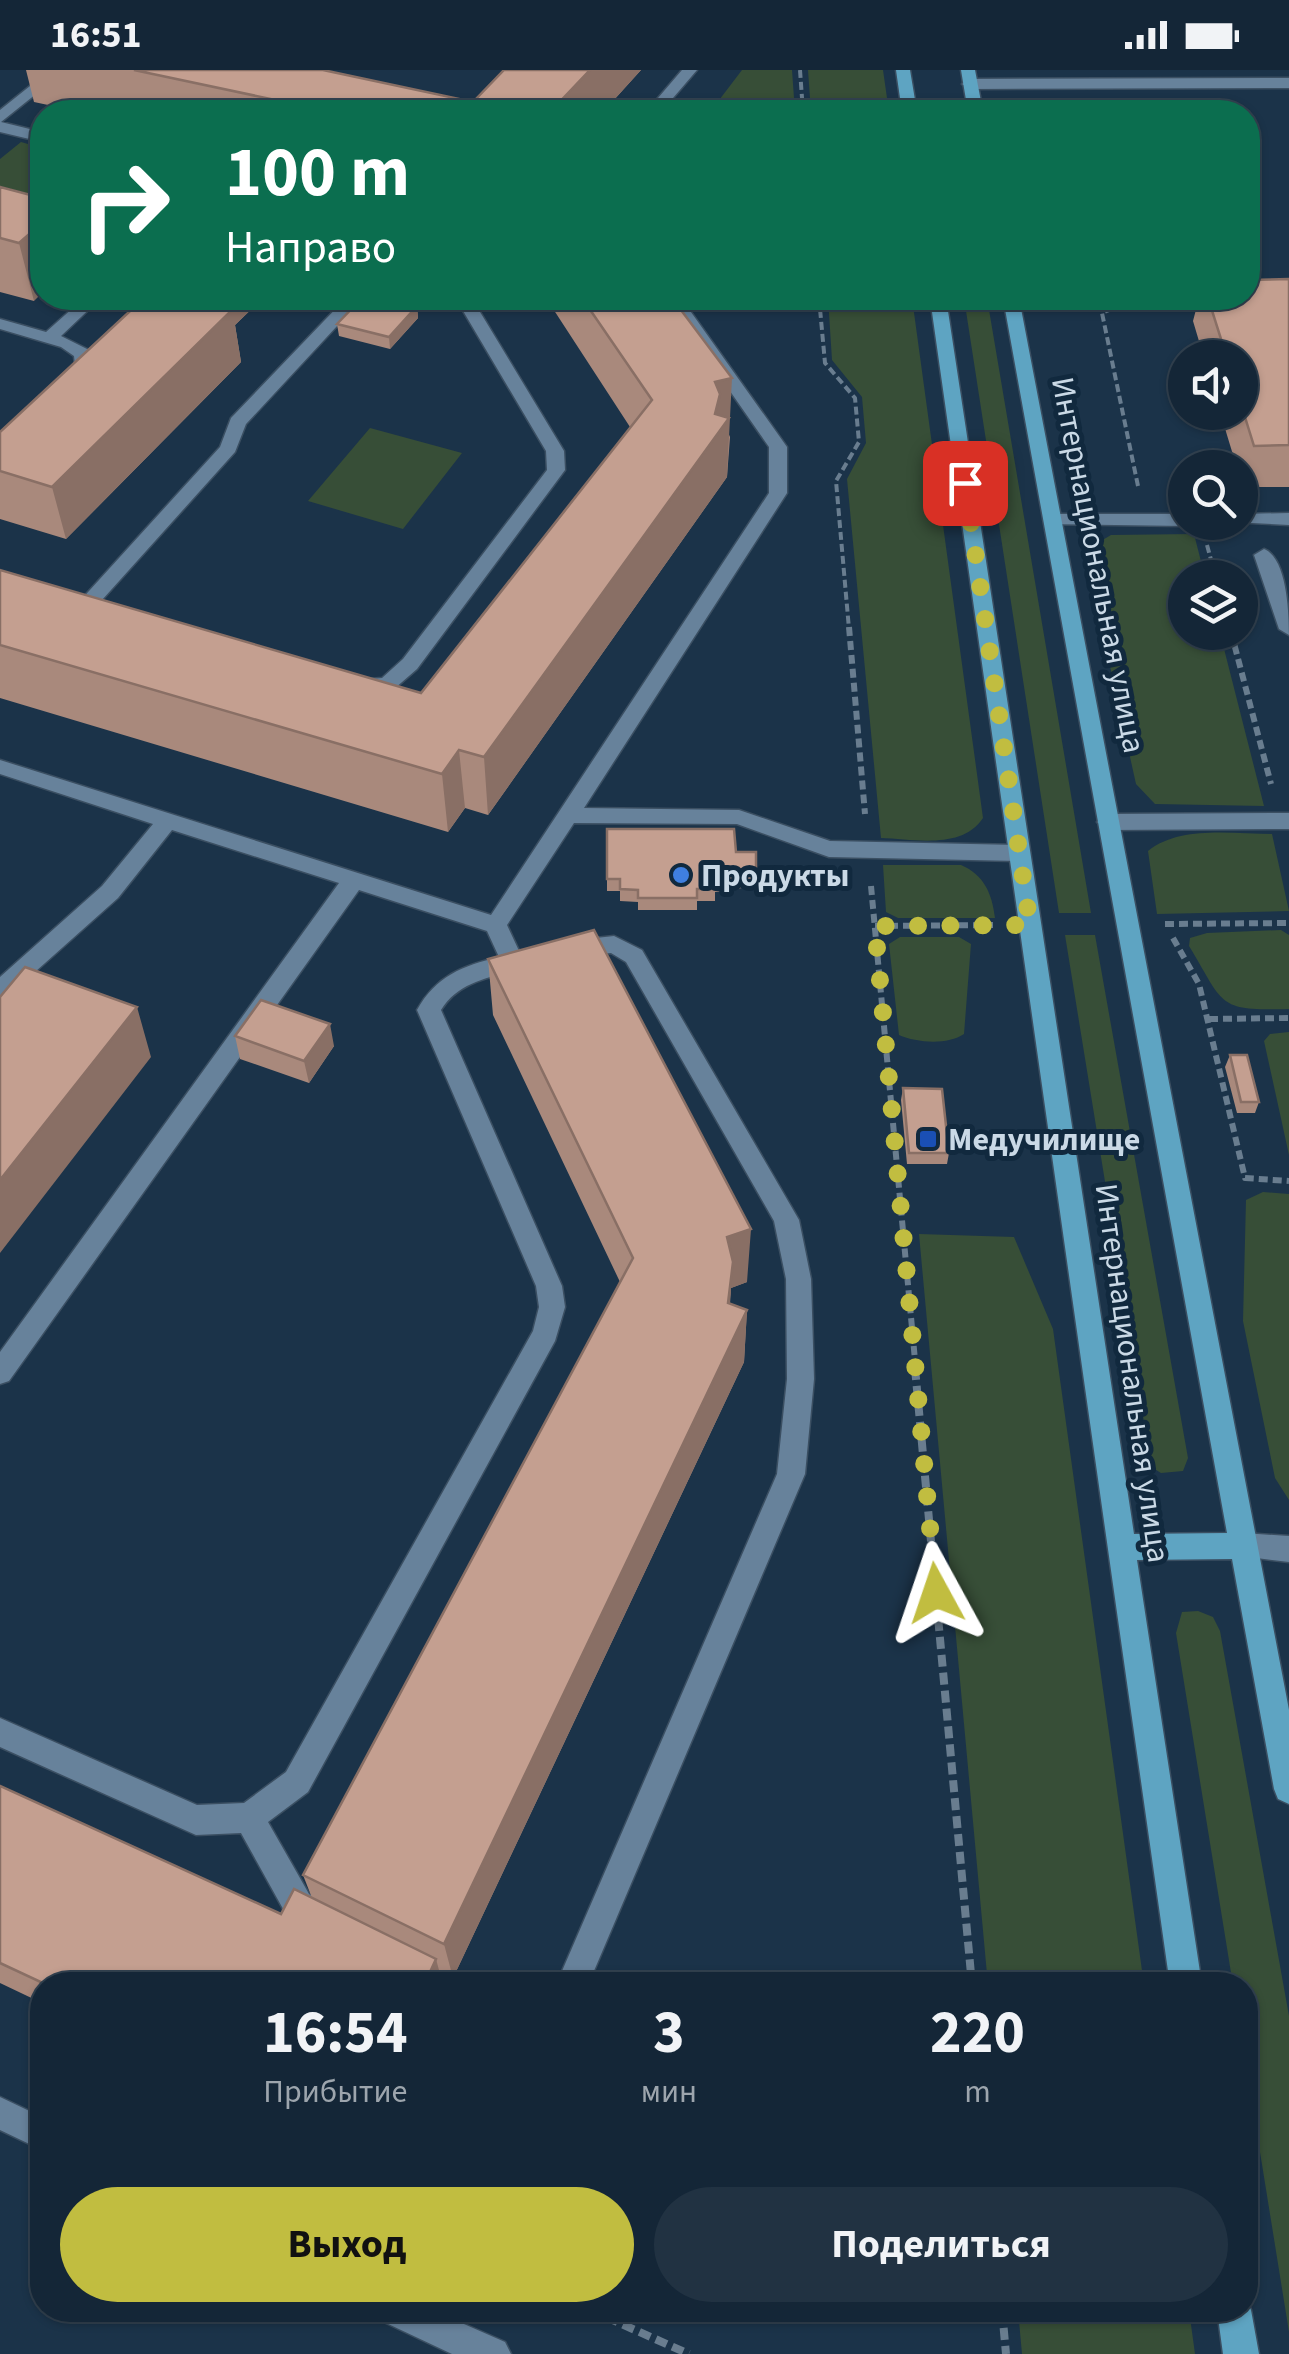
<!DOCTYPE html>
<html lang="ru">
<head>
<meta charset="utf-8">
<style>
	:root { --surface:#142637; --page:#213242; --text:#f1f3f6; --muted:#9da5ad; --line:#334352; --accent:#c1bd40 }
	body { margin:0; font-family:"Source Sans 3",sans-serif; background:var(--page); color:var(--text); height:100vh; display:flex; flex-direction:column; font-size:38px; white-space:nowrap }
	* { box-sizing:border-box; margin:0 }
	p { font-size:32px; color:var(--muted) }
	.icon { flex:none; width:55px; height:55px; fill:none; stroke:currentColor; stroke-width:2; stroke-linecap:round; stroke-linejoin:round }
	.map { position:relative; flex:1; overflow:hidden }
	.panel { position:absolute; left:30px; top:1902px; width:1228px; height:350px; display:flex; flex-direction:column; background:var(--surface); border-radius:40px; box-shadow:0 2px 8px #0004,0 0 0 2px var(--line) }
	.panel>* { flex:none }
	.top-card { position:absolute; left:30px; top:30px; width:1230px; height:210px; border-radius:40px; box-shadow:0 2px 8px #0004,0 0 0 2px var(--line); background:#0b6e4f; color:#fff; overflow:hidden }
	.tools { position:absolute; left:1168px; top:270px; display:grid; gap:20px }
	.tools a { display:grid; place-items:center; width:90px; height:90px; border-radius:50%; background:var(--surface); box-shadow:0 2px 8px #0004,0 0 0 2px var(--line); font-size:50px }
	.pin { position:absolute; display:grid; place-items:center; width:85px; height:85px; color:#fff; margin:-42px; border-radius:20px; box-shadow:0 5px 15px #0006 }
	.me { position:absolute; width:110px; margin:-55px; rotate:355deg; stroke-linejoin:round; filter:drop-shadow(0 0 8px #0008) }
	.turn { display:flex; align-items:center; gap:35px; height:210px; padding:0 30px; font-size:45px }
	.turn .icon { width:130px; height:130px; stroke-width:2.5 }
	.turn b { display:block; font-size:70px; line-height:85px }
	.eta { display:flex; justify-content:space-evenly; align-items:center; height:170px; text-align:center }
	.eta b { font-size:60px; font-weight:700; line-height:70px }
	.primary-button { display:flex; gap:20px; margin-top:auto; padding:20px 30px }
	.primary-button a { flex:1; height:115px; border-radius:60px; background:var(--accent); color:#111; font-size:40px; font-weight:700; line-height:115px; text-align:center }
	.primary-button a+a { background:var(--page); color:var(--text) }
	.status { display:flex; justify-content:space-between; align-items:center; height:70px; padding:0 50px; background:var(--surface); direction:ltr }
	.status svg { height:28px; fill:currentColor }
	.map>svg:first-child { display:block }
	.green { fill:#374e37 }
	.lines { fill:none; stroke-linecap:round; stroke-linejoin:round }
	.minor-casing { stroke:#3b4f62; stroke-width:3 }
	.major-casing { stroke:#3b4f62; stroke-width:3 }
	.path-far2 { stroke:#697d8f; stroke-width:4; stroke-dasharray:8 4; stroke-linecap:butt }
	.path-far1 { stroke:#697d8f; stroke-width:6; stroke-dasharray:9 5; stroke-linecap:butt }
	.path { stroke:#697d8f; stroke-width:8; stroke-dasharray:12 6; stroke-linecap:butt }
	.minor { fill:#67829b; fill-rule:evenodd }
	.major { fill:#5ea4c2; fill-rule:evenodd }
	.wall { fill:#a9897c }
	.shaded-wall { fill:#896f65 }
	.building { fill:#c49f90; stroke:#896f65; stroke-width:2.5 }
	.route { stroke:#c1bd40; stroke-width:18; stroke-dasharray:0 32.4 }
	.shop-dot { fill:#3f7fe0; stroke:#11293e; stroke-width:4 }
	.transit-dot { fill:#1a4fb4; stroke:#11293e; stroke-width:4 }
	.labels { text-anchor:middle; stroke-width:10; stroke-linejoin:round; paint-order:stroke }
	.street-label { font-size:32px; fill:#cad9e6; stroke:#11293e }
	.poi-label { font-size:32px; font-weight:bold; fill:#cad9e6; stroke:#11293e; text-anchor:start }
</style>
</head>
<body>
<div class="status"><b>16:51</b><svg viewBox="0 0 49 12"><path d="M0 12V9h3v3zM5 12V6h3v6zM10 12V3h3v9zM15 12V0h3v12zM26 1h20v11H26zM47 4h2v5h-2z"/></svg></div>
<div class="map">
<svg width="1289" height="2284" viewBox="0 0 1289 2284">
	<rect width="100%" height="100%" fill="#1b3349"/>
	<path class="green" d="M742,0H792L795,42H710Z
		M808,0H883L889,42H811Z
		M21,72L42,78V127L0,116V89Z
		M828,228H912L983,748C962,780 914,769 881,768L847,409L866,373L862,327L832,290Z
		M964,228H987L1091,843H1059Z
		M370,358L462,383L403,459L308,431Z
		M1194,464L1205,507L1185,508V562L1220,563L1264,736L1155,734L1136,714L1086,488L1089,478L1111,465Z
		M1272,764L1289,841L1157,844L1148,781C1180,755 1233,764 1272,764Z
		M883,795H961C984,805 992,823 995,848H898L886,842Z
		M1281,860L1289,865V939C1216,941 1225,935 1189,876L1190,868L1207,863Z
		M1065,865H1095L1188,1388L1183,1401L1161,1403L1153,1398L1150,1389Z
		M900,867H959L971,874L964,964C948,975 917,973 899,965L889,874Z
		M1289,962V1085L1264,971L1270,964Z
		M1263,1122L1289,1124V1430L1275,1408L1243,1251L1246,1130Z
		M919,1164L1014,1167L1053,1259L1144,1915H988Z
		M1198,1541L1213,1547L1220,1561L1289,1946V2262L1245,1989V1915H1233L1176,1563L1182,1542Z
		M1018,2240H1189L1195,2284H1022Z"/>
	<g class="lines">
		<g class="minor-casing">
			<path id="minor" d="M50,0H66L1,52L42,62V72L0,62V40Z
				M682,0H697L661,42H646Z
				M1289,8V18L970,19L962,14L970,9Z
				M84,228H101L61,266L89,280L93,296L69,316L60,311L75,295L74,286L61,277L0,259V249L46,262Z
				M346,228H363L246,354L235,382L93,540H79V532L220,377L231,348Z
				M477,228L474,232L564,381L565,400L417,599L394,619L346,621V611L382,608L403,589L547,400L546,381L456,229Z
				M665,228H681L787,377V423L584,738L739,740L830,771L1019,775L1030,783L1019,791L829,787L737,754L574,753L507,855L520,883L530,891L527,897C495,907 460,909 441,940L562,1216L565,1237L555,1271L308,1722L268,1752L309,1824L325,1836L330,1847L325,1858L314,1863L287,1846L241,1763L196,1765L0,1677V1648L197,1735L244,1733L286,1702L533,1261L539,1237L536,1216L417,940C436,906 462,896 499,887L487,861L359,820L9,1311L0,1314V1282L339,813L172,760L118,828L8,926L0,929V907L102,816L153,754L0,704V690L491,845L769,423V377Z
				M1289,443V455L1232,452H1240V444Z
				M1053,444H1185V452H1193L1185,456L1046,454V446Z
				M1264,479C1287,488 1289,543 1289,565L1279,559L1254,485Z
				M1289,743V759L1108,760L1097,752L1108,744Z
				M614,866L642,880L799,1150L811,1209L814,1309L805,1404L588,1915H556L777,1404L787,1309L786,1209L774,1151L626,892L611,883L568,887L557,879L568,871Z
				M1243,1463L1289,1466V1492L1233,1485L1229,1476L1233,1467Z
				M412,1880L462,1904L467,1915H417L401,1907L396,1896L401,1885Z
				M0,2027L42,2047V2080L0,2060Z
				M379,2240H450L448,2247L505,2272L511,2284H452L384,2252Z"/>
		</g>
		<g class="major-casing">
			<path id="major" d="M896,0H910L917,42H902Z
				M961,0H975L983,42H968Z
				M930,228H946L1134,1464L1227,1463L1003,228H1019L1289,1640V1734L1278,1729L1274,1719L1232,1489L1137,1490L1202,1915H1170Z
				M1245,2227L1251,2240L1259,2284H1223L1217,2240H1245Z"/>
		</g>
		<path class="path-far2" d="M800,0L803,42
			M819,228L825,293L855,328L859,372L836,411L849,559
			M1138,416L1102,243L1139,228
			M1207,475L1216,508"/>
		<path class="path-far1" d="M849,557L865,744
			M1231,562L1271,714
			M871,816L916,1301
			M1165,854L1289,853
			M875,856L993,855
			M1173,868L1199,914L1245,1108L1289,1111
			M1209,949L1289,948"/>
		<path class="path" d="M915,1298L972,1915
			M590,2240L689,2284
			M1002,2240L1006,2284"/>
		<use href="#minor" class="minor"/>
		<use href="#major" class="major"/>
	</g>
	<path class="wall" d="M26,0H323L473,32L504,0H641L603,42H81L34,32Z
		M0,117L42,128L34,231L0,222Z
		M1289,209V417H1243L1240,409V398H1237L1220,342H1240V288H1204L1193,251L1199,228H1248Z
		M136,228H263L235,255L241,292L66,469L0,449V362L138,234Z
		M546,228H672L730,367L727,407L488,745L465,738L448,762L0,628V500L421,623L630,357Z
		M417,236L418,248L390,279L339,266L337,254Z
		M607,759L736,782L756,804V816L715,822V831H697V840H638V832L620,831V821H607Z
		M488,889L747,1212L731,1218L730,1234L747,1240L744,1292L453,1908L439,1902L443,1915H42V1933L0,1913V1716L281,1844L312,1828L303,1805L620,1212L493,945Z
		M235,966L334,976L309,1013L240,989Z
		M1230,985L1259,1032L1255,1043H1237L1225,997Z
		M903,1018L949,1083L947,1094H907L901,1030Z"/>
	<path class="shaded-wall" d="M590,0H641L603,42H550Z
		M42,153V223L34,231L19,173Z
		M201,228H263L235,255L241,292L66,469L52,417Z
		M417,236L418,248L390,279L389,267Z
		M732,308L727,407L488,745L484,687L715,312Z
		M459,680L465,738L448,762L442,704Z
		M137,937L151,987L0,1183V1110Z
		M330,954L334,976L309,1013L304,991Z
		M751,1159L747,1212L731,1218L725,1284L727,1167Z
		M747,1240L744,1292L453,1908L444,1874Z
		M436,1889L443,1915H424Z"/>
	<path class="building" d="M134,0H323L473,32L504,0H590L550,42H332Z
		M0,117L42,128V153L19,173L0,168Z
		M1289,209V375L1254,376L1240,331V288H1227L1208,228H1248V210Z
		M144,228H201L197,231L232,240L52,417L0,401V362Z
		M362,228H384L417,236L389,267L337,254Z
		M582,228H672L732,308L715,312L720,324L715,344L729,348L484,687L459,680L442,704L0,575V500L421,623L652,330Z
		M607,759H734L736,782H756V804L715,810V819H697V828H638V820L620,819V809H607Z
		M594,860L751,1159L727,1167L733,1192L728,1233L747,1240L444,1874L303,1805L633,1188L488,889Z
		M25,897L137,937L0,1110V927Z
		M261,930L330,954L304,991L235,966Z
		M1230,985H1247L1259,1032H1241Z
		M903,1018L942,1019L949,1083H909Z
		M0,1716L281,1844L294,1819L436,1889L424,1915H47L0,1893Z"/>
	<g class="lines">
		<path class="route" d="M936,1523L875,856L1030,855L965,413"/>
	</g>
	<circle class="shop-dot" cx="681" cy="805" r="10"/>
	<rect class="transit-dot" x="918" y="1059" width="20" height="20" rx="5"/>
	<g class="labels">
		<g class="street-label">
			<text transform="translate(1099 495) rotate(79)" y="11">Интернациональная улица</text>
			<text transform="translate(1133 1303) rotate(82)" y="11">Интернациональная улица</text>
		</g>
		<g class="poi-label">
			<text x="701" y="816">Продукты</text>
			<text x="948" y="1080">Медучилище</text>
		</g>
	</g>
</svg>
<div class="tools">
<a><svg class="icon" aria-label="sound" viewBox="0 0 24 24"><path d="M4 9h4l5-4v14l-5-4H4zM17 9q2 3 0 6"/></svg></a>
<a><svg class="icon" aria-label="search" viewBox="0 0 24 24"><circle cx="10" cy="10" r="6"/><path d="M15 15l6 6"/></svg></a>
<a><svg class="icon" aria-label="layers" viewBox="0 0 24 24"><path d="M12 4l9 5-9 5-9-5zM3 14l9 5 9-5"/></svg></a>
</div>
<div class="pin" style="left:965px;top:413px;background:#d93025"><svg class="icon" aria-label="arrive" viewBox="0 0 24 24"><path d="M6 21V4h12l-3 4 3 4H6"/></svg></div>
<svg class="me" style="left:936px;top:1523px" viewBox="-20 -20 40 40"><path d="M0-17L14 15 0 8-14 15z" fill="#c1bd40" stroke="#fff" stroke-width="4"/></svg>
<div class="top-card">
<div class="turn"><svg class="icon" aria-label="right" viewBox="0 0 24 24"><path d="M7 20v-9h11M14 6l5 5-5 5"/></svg><div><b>100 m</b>Направо</div></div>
</div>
<section class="panel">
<div class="eta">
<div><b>16:54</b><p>Прибытие</p></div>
<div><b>3</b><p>мин</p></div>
<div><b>220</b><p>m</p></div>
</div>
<div class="primary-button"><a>Выход</a><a>Поделиться</a></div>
</section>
</div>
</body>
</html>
